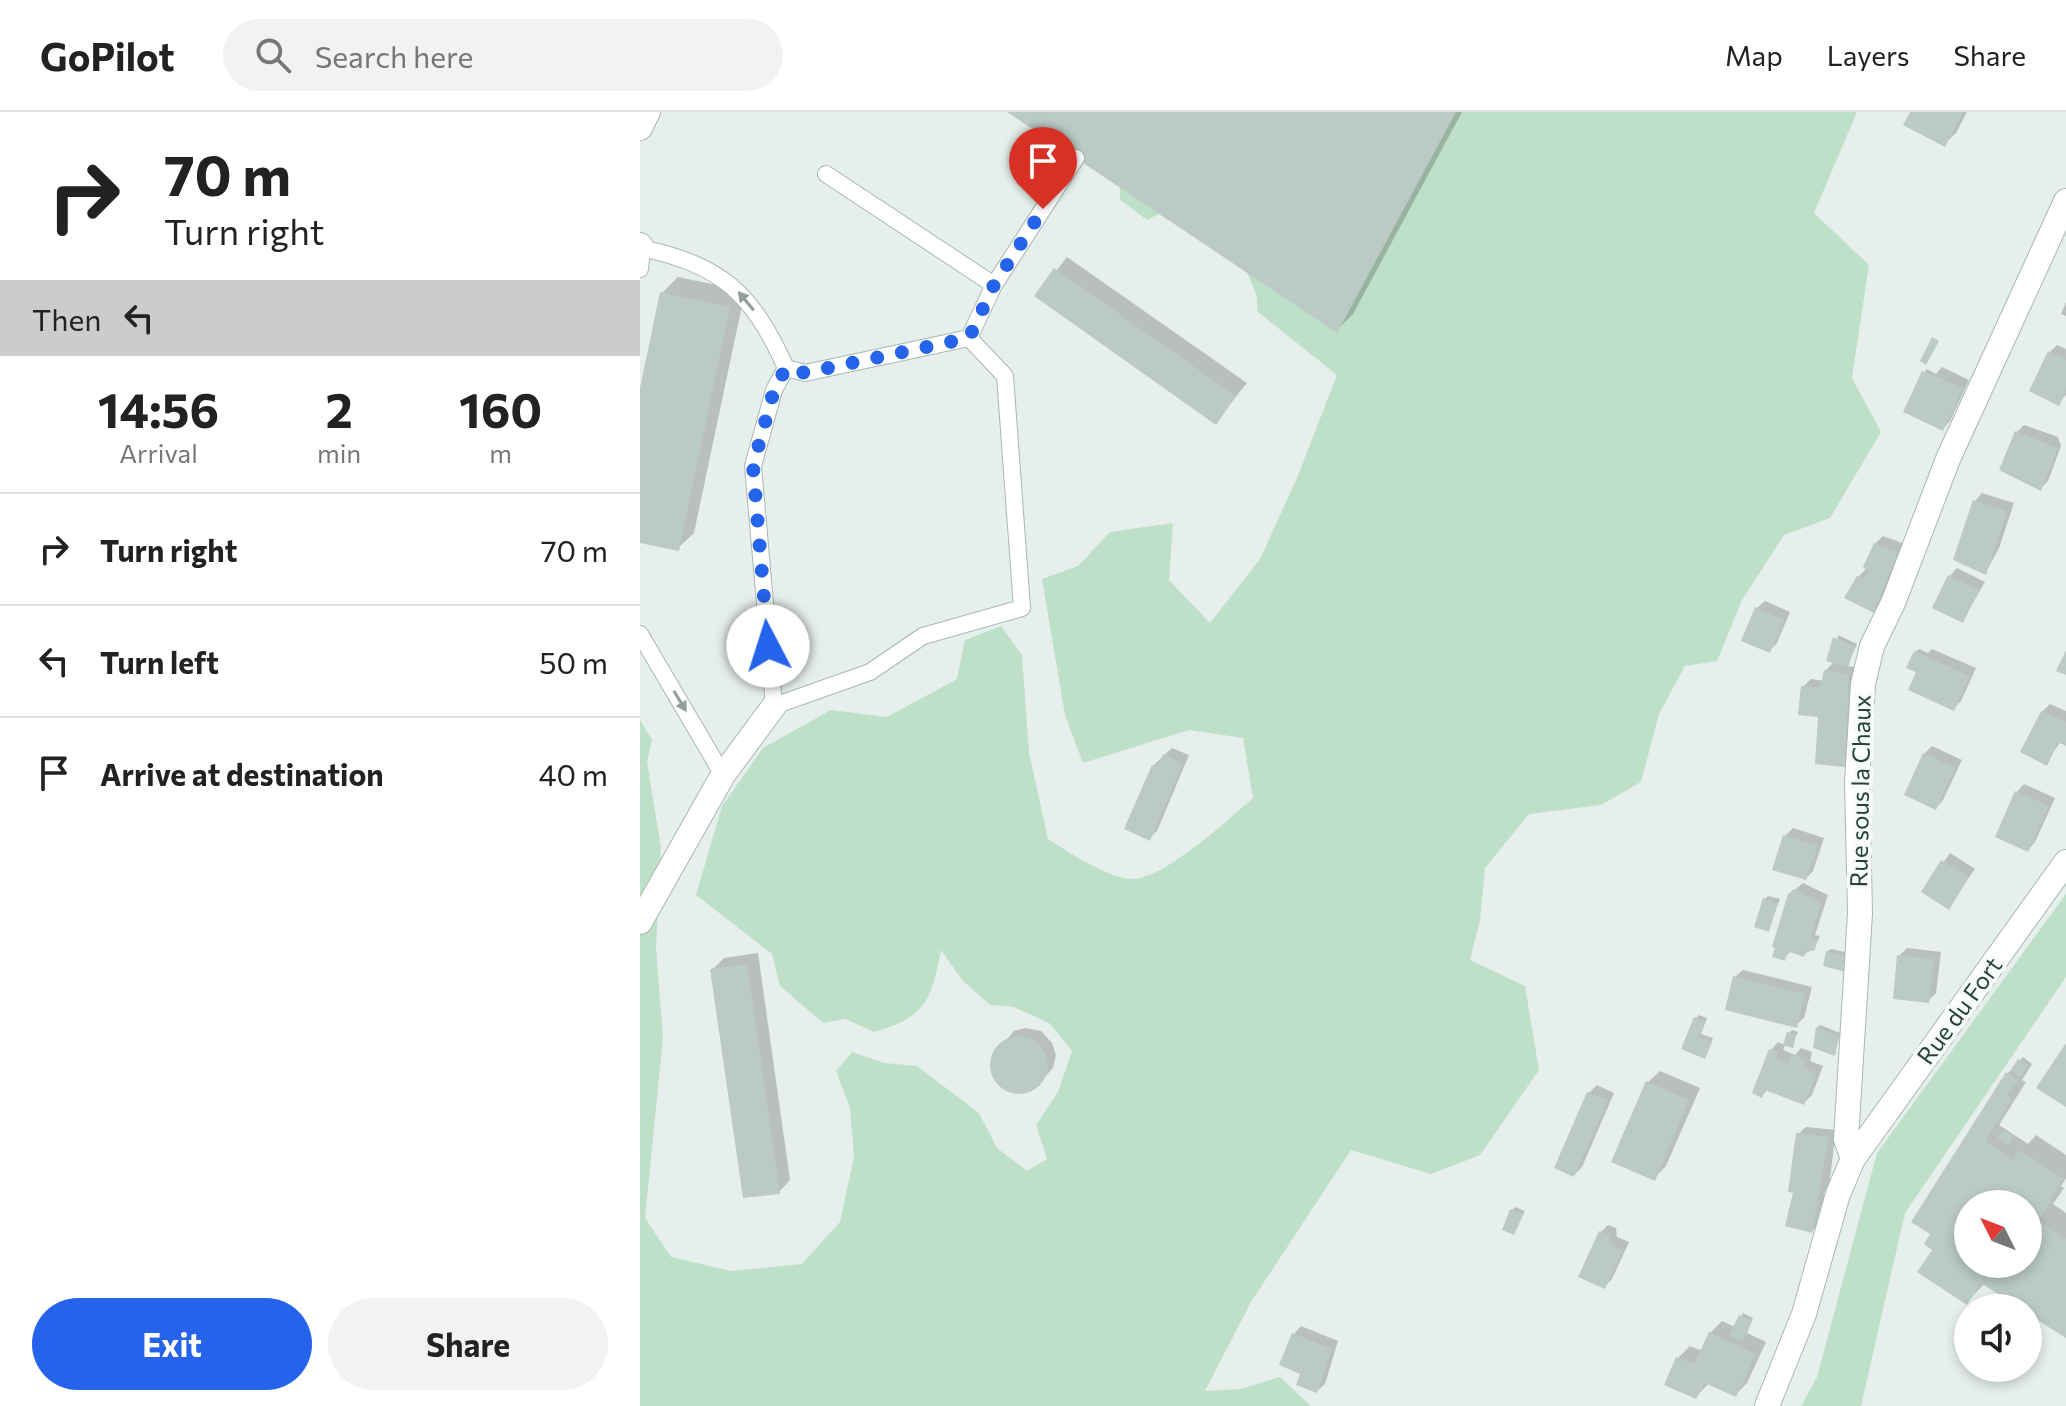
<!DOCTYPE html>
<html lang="en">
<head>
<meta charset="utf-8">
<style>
	:root { --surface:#fff; --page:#f2f2f2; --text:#222; --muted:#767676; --line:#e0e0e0; --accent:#2563eb }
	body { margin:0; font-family:Commissioner,sans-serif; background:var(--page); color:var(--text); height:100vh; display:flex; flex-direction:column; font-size:30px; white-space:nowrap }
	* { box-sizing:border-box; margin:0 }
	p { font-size:26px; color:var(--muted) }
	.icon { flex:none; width:44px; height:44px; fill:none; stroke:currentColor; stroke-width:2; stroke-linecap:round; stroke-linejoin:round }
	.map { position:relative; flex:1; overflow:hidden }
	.details { display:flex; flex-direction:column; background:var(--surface); width:640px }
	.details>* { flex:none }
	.top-card { background:#fff; color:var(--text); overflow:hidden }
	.needle { width:52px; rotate:312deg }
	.tools { position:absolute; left:1314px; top:1078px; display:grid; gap:16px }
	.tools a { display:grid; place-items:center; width:88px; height:88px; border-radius:50%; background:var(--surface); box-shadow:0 4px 12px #0003; font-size:40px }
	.pin { position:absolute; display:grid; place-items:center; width:68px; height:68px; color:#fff; margin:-82px -34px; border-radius:50% 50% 50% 0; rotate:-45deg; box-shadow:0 0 8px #0007 }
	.pin .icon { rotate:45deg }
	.me { position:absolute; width:88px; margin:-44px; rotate:355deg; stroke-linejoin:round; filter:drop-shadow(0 0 6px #0008) }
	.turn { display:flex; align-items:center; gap:28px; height:168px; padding:0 32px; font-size:36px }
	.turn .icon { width:104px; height:104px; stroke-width:2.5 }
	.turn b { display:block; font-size:56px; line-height:68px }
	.then { display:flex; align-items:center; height:76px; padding:0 32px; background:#0003; gap:16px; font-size:30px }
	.eta { display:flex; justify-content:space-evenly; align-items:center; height:136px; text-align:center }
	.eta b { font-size:48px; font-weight:700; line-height:56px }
	.action { display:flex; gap:16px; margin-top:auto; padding:16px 32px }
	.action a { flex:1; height:92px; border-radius:48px; background:var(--accent); color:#fff; font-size:32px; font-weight:700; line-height:92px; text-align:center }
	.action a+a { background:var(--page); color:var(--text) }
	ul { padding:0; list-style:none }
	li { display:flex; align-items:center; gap:24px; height:112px; padding:0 32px; border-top:2px solid var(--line) }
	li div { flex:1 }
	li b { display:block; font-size:30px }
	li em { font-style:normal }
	header { display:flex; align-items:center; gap:48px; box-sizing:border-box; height:112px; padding:0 40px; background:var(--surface); border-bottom:2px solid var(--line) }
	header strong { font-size:38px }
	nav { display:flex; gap:44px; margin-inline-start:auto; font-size:28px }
	.search { width:560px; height:72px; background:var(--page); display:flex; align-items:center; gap:20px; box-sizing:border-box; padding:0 28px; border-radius:44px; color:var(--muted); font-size:30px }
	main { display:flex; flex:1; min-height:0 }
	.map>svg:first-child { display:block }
	.green { fill:#bfe0c8 }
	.shadow { fill:#0003; fill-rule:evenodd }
	.building { fill:#bbcac4; fill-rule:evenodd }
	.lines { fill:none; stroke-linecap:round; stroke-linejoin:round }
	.service-casing { stroke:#a8b8b2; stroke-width:18 }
	.minor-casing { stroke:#a8b8b2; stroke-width:26 }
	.service { stroke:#fff; stroke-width:16 }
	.minor { stroke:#fff; stroke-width:24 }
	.oneway { fill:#92a09c }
	.route { stroke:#2563eb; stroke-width:14; stroke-dasharray:0 25.2 }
	.labels { text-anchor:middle; stroke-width:8; stroke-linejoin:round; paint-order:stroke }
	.street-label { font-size:24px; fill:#24423a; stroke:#f7fbf9 }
</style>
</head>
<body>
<header>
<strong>GoPilot</strong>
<div class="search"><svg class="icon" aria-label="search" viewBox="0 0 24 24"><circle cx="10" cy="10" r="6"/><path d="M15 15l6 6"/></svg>Search here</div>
<nav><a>Map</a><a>Layers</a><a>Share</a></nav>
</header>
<main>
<section class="details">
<div class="top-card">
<div class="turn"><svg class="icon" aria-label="right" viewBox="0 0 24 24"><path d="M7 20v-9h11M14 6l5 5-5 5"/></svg><div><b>70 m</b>Turn right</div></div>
<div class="then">Then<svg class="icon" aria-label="left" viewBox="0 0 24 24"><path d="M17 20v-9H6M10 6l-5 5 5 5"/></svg></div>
</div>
<div class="eta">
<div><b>14:56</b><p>Arrival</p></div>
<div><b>2</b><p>min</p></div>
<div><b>160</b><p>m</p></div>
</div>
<ul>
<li><svg class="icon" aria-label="right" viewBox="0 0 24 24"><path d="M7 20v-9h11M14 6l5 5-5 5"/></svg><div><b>Turn right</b></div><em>70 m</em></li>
<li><svg class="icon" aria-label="left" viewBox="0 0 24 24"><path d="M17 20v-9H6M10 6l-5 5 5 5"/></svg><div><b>Turn left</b></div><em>50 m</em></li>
<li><svg class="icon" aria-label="arrive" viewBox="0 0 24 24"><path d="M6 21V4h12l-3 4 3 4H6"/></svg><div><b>Arrive at destination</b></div><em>40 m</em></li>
</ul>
<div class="action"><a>Exit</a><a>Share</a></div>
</section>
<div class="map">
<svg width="1426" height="1294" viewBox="0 0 1426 1294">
	<rect width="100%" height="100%" fill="#e6efeb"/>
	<path class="green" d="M676,0H1217L1174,101L1229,153L1212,266L1241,320L1190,406L1144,423L1102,488L1077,549L1045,554L1019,602L1001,670L961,693L889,702L845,756L840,808L830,848L885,874L899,958L840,1043L791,1062L711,1038L611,1190L565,1279L601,1277L640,1265L671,1294H0V608L12,628L7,650L21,735L16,835L23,925L5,1106L31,1145L91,1159L162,1152L200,1110L214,1045L210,996L196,959L212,940L244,951L277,954L339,1001L357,1036L387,1059L407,1047L396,1013L418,980L432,939L409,911L374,895L350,893L322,868L301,838C291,890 285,905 234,920L205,907L183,911L140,874L132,842L56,783L82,694L123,636L191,598L247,605L317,567L325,528L361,514L382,543L389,641L408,727C428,740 466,765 491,767C522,769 590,706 613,686L603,626L549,618L443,651L425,603L402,467L438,454L470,420L533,411L529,468L570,511L620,447L657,366L697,263L617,199V184L604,153L519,102L507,108L480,88V63Z
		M1426,782V865L1265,1101L1221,1294H1161L1177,1265L1237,1041Z"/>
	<path class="shadow" d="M370,0H822L713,202L697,218Z
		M1272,0H1327L1316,21L1304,32Z
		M427,145L607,271L576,310L397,184Z
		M38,165L105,179L54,421L38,436L0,428V286L22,181Z
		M1426,190V204L1421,202Z
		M1417,233L1426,237V283L1418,291L1410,240Z
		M1302,255L1329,268L1310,309L1303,316L1284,261L1287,257L1296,262Z
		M1384,313L1418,325L1421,334L1408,369L1400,377L1377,320Z
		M1342,381L1374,391L1359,436L1346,460L1335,389Z
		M1243,424L1265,432L1241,491L1234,499L1218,465L1227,456L1235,432Z
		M1317,456L1345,470L1323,508L1310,464Z
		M1125,489L1150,500L1137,531L1130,538L1117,496Z
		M1198,523L1217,532L1207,554L1216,555L1208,650L1204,653L1163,575L1171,567L1184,569L1185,559L1195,549Z
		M1279,537L1288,541L1292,537L1336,556L1321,589L1314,596L1275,540Z
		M1410,592L1426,599V631L1421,629L1406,651L1402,600Z
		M1292,634L1322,648L1303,688L1296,696L1284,642Z
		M532,636L549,643L517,719L509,726L513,654Z
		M1384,672L1415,686L1395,730L1388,738L1377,680Z
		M1153,716L1184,726L1173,759L1166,766L1145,724Z
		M1310,741L1335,757L1308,795L1283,780Z
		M1163,771L1188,783L1175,823L1180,824L1174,837L1164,842L1152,838L1144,846L1149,783Z
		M1128,784L1140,787L1128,817L1125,787Z
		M1267,836L1301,840L1296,881L1288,889L1259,844Z
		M1191,837L1210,841L1208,854L1187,840Z
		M118,841L150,1068L139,1080L72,858L84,846Z
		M1103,858L1172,875L1164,906L1156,913L1095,865Z
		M1058,903L1067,906L1061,922L1073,926L1064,945L1044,936Z
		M1180,913L1200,921L1195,942L1177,916Z
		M385,916L401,919L412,931L416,943L413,956L403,967L395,976L381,980L361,974L352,959L351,947L374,919Z
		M1152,918L1158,920L1152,933L1149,921Z
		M1138,930L1145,933L1143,938L1155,943L1161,936L1172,940L1170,949L1183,954L1172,983L1164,991L1128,977L1122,984L1131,938Z
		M1383,945L1392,952L1382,968L1386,970L1359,1013L1388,1032L1396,1023L1426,1043V1066L1421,1074L1424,1076L1413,1092L1426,1101V1224L1345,1171L1327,1190L1295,1137L1367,962ZM1328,1092H1388V1152H1328Z
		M1020,959L1060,976L1026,1054L1014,1066L1008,970Z
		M957,973L974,981L942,1055L934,1063L917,1055L949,981Z
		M1166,1015L1196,1018L1189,1074L1183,1083H1186L1180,1111L1172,1119L1155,1082L1158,1022Z
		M875,1095L885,1099L874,1120L872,1098Z
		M968,1113L976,1116L977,1125L989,1130L972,1167L964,1175L961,1120Z
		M1103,1201L1113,1206L1107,1221L1126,1230L1107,1271L1095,1283L1069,1271L1056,1285L1038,1246L1050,1234L1062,1239L1070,1221L1082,1209L1095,1215Z
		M661,1214L698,1229L685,1272L677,1279L663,1261L654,1222Z"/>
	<path class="building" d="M367,0H816L697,221Z
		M1270,0H1323L1305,35L1263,13Z
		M414,156L596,284L576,313L394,184Z
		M20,180L90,195L39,439L0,431V276Z
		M1292,225L1299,229L1286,253L1280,249Z
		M1408,239L1426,248V278L1419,294L1389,279Z
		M1282,259L1323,276L1303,319L1263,300Z
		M1375,319L1418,336L1401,379L1359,358Z
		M1333,388L1367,399L1346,463L1313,448Z
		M1234,431L1258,440L1234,501L1204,486L1217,464L1224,467L1228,459L1223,455Z
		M1308,463L1339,478L1323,511L1292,496Z
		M1115,495L1144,508L1130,541L1101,529Z
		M1193,525L1215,535L1208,555L1186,549Z
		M1426,538V563L1416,559Z
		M1274,539L1330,564L1314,599L1268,578L1276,560L1266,556Z
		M1184,558L1209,562L1205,655L1175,652L1178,605L1158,603L1161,574L1180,576Z
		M1401,599L1426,610V634L1418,630L1407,654L1380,640Z
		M1283,641L1315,656L1296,698L1264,683Z
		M523,642L543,651L510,729L484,717L512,653L517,655Z
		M1375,679L1409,694L1388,740L1355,725Z
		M1143,723L1178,733L1166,768L1132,758Z
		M1301,748L1329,765L1309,798L1281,780Z
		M1154,777L1181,791L1171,825L1178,827L1174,839L1167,837L1164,845L1147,839L1145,849L1132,845L1135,836L1132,835L1148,782Z
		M1123,786L1138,791L1129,820L1114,815Z
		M1186,839L1207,844L1206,860L1183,854Z
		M1257,843L1294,847L1289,891L1253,887Z
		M107,852L140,1082L103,1086L70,857Z
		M1093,864L1165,882L1157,916L1085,898Z
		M1054,905L1065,909L1059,925L1072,930L1065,947L1041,937Z
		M1176,915L1198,924L1195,944L1173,936Z
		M1147,920L1156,923L1153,936L1143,933Z
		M350 953a29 29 0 1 1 58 0a29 29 0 1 1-58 0Z
		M1426,931V995L1396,976Z
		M1129,937L1138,940L1137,946L1148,950L1152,942L1166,948L1163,956L1177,961L1164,993L1125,978L1122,986L1112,981Z
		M1378,947L1388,953L1380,965L1370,959Z
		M1366,960L1378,968L1368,984L1372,987L1345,1029L1373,1048L1379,1038L1423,1066L1399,1109L1426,1127V1226L1388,1202V1196H1380L1341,1171L1327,1193L1277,1160L1292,1138L1284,1132L1290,1122L1271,1110ZM1328,1092H1388V1152H1328Z
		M1006,969L1049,988L1015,1069L971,1050Z
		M947,980L968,988L934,1065L914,1056Z
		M1363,1018L1373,1024L1368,1033L1357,1026Z
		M1156,1021L1189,1025L1172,1121L1145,1114L1153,1081L1148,1080Z
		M870,1097L883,1103L874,1123L862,1118Z
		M959,1119L969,1123L970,1132L983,1138L965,1177L938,1165Z
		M1099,1203L1112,1209L1102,1230L1089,1224Z
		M1069,1220L1116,1242L1096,1285L1065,1271L1056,1287L1024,1273L1036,1245L1054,1252Z
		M652,1221L692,1237L677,1281L656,1273L660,1262L639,1253Z"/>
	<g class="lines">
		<g class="service-casing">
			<path id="service" d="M186,62L354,173
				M0,157L2,136C83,154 112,181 146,256
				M146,256L134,278L113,354L134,594L230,560L283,524L382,496L365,264L329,226
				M146,256L165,261L329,226L354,173L436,46
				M0,522L83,663"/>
		</g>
		<g class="minor-casing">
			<path id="minor" d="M0,16L8,0
				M0,133L2,136
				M0,810L83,663L134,594
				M1213,1047L1206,1027L1220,801L1217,670L1223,572L1232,534L1253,491L1308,347L1426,89
				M1127,1294L1164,1202L1198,1082L1213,1047L1426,750"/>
		</g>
		<use href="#service" class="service"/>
		<use href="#minor" class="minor"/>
	</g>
	<defs><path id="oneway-solid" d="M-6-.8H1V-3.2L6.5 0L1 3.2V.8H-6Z" transform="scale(2)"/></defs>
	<g class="oneway">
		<use href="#oneway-solid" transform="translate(106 189) rotate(-130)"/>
		<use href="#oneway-solid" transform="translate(40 589) rotate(59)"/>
	</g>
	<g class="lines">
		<path class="route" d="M128,534L113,354L134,278L146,256L165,261L329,226L354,173L403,97"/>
	</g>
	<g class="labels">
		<g class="street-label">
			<text transform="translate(1221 679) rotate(-89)" y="8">Rue sous la Chaux</text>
			<text transform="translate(1320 899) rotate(-54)" y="8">Rue du Fort</text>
		</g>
	</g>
</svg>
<div class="tools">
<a><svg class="needle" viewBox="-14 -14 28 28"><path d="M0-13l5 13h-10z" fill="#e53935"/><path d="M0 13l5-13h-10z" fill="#767676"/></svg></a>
<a><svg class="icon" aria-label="sound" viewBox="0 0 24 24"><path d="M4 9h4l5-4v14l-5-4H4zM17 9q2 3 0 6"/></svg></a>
</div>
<div class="pin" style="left:403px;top:97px;background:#d93025"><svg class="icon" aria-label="arrive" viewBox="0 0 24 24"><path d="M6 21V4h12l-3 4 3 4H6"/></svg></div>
<svg class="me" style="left:128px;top:534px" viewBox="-20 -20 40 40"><circle r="19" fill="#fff"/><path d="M0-13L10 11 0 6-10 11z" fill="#2563eb"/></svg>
</div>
</main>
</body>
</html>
